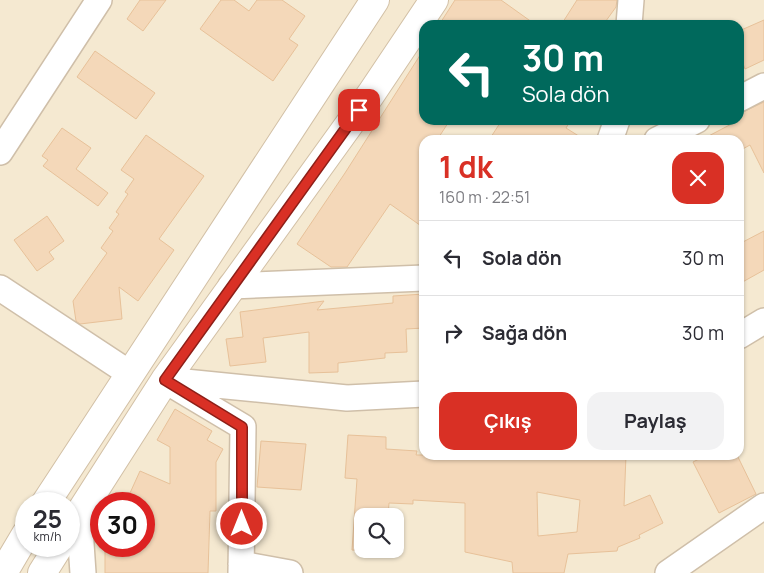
<!DOCTYPE html>
<html lang="tr">
<head>
<meta charset="utf-8">
<style>
	:root { --surface:#fff; --page:#f2f2f3; --text:#2b2b33; --muted:#7c7c81; --line:#e1e1e2; --accent:#d93025 }
	body { margin:0; font-family:Manrope,sans-serif; background:var(--page); color:var(--text); height:100vh; display:flex; flex-direction:column; font-size:19px; white-space:nowrap }
	* { box-sizing:border-box; margin:0 }
	p { font-size:16px; color:var(--muted) }
	.icon { flex:none; width:28px; height:28px; fill:none; stroke:currentColor; stroke-width:2; stroke-linecap:round; stroke-linejoin:round }
	.map { position:relative; flex:1; overflow:hidden }
	.side { position:absolute; left:419px; top:135px; width:325px; height:325px; display:flex; flex-direction:column; background:var(--surface); border-radius:15px; box-shadow:0 1px 4px #0004 }
	.side>* { flex:none }
	.top-card { position:absolute; left:419px; top:20px; width:325px; height:105px; border-radius:15px; box-shadow:0 1px 4px #0004; background:#00695c; color:#fff; overflow:hidden }
	.tools { position:absolute; left:354px; top:508px; display:grid; gap:10px }
	.tools a { display:grid; place-items:center; width:50px; height:50px; border-radius:10px; background:var(--surface); box-shadow:0 1px 4px #0004; font-size:25px }
	.speed { position:absolute; left:15px; top:492px; display:flex; gap:10px; font-size:25px; font-weight:700; text-align:center }
	.speed>* { display:grid; place-content:center; width:65px; height:65px; border-radius:50%; background:var(--surface); box-shadow:0 1px 4px #0004; line-height:1 }
	.speed small { font-size:12px; font-weight:400 }
	.speed .limit { border:8px solid #d22; background:#fff; color:#111 }
	.pin { position:absolute; display:grid; place-items:center; width:42px; height:42px; color:#fff; margin:-21px; border-radius:10px; box-shadow:0 2px 8px #0006 }
	.me { position:absolute; width:55px; margin:-28px; rotate:0deg; stroke-linejoin:round; filter:drop-shadow(0 0 4px #0008) }
	.turn { display:flex; align-items:center; gap:18px; height:105px; padding:0 20px; font-size:22px }
	.turn .icon { width:65px; height:65px; stroke-width:2.5 }
	.turn b { display:block; font-size:35px; line-height:42px }
	.round { display:grid; place-items:center; flex:none; width:52px; height:52px; border-radius:15px; background:var(--page) }
	.overview { display:flex; align-items:center; justify-content:space-between; height:85px; padding:0 20px }
	h1 { font-size:30px; font-weight:700; line-height:38px; color:var(--accent) }
	.button { display:flex; gap:10px; margin-top:auto; padding:10px 20px }
	.button a { flex:1; height:58px; border-radius:15px; background:var(--accent); color:#fff; font-size:20px; font-weight:700; line-height:58px; text-align:center }
	.button a+a { background:var(--page); color:var(--text) }
	ul { padding:0; list-style:none }
	li { display:flex; align-items:center; gap:15px; height:75px; padding:0 20px; border-top:1px solid var(--line) }
	li div { flex:1 }
	li b { display:block; font-size:19px }
	li em { font-style:normal }
	.map>svg:first-child { display:block }
	.residential { fill:#f5e9d1; fill-rule:evenodd }
	.building { fill:#f4d8b9; stroke:#e7c199; fill-rule:evenodd }
	.lines { fill:none; stroke-linecap:round; stroke-linejoin:round }
	.street-casing { stroke:#cfbfa9; stroke-width:28 }
	.secondary-casing { stroke:#d2c0a6; stroke-width:30 }
	.street { stroke:#fff; stroke-width:25 }
	.secondary { stroke:#fff; stroke-width:28 }
	.route-casing { stroke:#8d1f18; stroke-width:12 }
	.route { stroke:#d93025; stroke-width:9 }
</style>
</head>
<body>
<div class="map">
<svg width="764" height="573" viewBox="0 0 764 573">
	<rect width="100%" height="100%" fill="#fdf6e3"/>
	<path class="residential" d="M0,0H764V573H0ZM424,25H739V120H424ZM424,140H739V455H424ZM26,504H69V546H26ZM101,504H144V546H101ZM362,516H395V549H362Z"/>
	<path class="building" d="M140,0H166L143,31L127,19Z
		M221,0H234L249,11L257,0H282L305,16L289,39L298,45L273,81L200,29Z
		M455,0H501L536,25H439Z
		M577,0H617L616,7L603,25H561Z
		M764,20V60L745,69L739,53V31Z
		M424,49V120H450L437,140H424V228L390,204L347,267H331L297,244L345,173Z
		M95,51L155,93L136,119L77,77Z
		M764,102V173L750,145L739,151V140H701L739,120V114Z
		M502,120H571L566,128L585,140H489Z
		M62,128L91,148L76,169L108,193L98,206L43,166L48,160L42,156Z
		M146,135L204,176L159,239L174,250L138,301L119,287L122,319L80,324L76,321L73,301L107,253L101,248L113,231L109,228L119,214L116,212L128,194L125,192L134,179L121,170Z
		M47,216L64,241L49,252L54,259L37,271L14,240Z
		M764,231V270L739,284V244Z
		M424,294V328L406,329L407,352L385,353V358L338,363V372L309,373V332L263,338L266,362L230,366L226,339L243,337L240,312L324,301L317,310L393,303V296Z
		M175,409L212,431L207,440L223,449L216,462V511H210L208,573H105V546H144V504H125L140,471L170,484V447L157,440Z
		M348,435L386,437V449L417,451L416,455H626L624,506L650,495L663,523L639,535L640,538L618,547L617,551L568,554L564,573H513L512,562L465,552V503L413,500V504L389,503L388,516H362V549H385V552L352,550L357,479L345,478ZM537,492L580,500L577,532L538,536Z
		M261,441L306,444L301,490L257,487Z
		M707,455H737L756,494L719,513L693,462Z"/>
	<g class="lines">
		<g class="street-casing">
			<path id="street" d="M629,25L631,0
				M739,99L764,86
				M610,140L617,120
				M657,140L697,120
				M0,152L99,0
				M231,286L424,278
				M0,288L129,373
				M739,336L764,321
				M165,380L347,398L424,394
				M171,384L243,427L241,573
				M79,514L83,573
				M241,564L290,573
				M668,573L764,506"/>
		</g>
		<g class="secondary-casing">
			<path id="secondary" d="M45,504L375,0
				M69,530L165,380L371,94L434,0
				M3,573L26,534
				M42,573L59,546"/>
		</g>
		<use href="#street" class="street"/>
		<use href="#secondary" class="secondary"/>
	</g>
	<g class="lines">
		<g class="route-casing">
			<path id="route" d="M242,524V427L165,380L359,110"/>
		</g>
		<use href="#route" class="route"/>
	</g>
</svg>
<div class="tools">
<a><svg class="icon" aria-label="search" viewBox="0 0 24 24"><circle cx="10" cy="10" r="6"/><path d="M15 15l6 6"/></svg></a>
</div>
<div class="speed"><div>25<small>km/h</small></div><div class="limit">30</div></div>
<div class="pin" style="left:359px;top:110px;background:#d93025"><svg class="icon" aria-label="arrive" viewBox="0 0 24 24"><path d="M6 21V4h12l-3 4 3 4H6"/></svg></div>
<svg class="me" style="left:242px;top:524px" viewBox="-20 -20 40 40"><circle r="17" fill="#d93025" stroke="#fff" stroke-width="3"/><path d="M0-11L8 9 0 5-8 9z" fill="#fff"/></svg>
<div class="top-card">
<div class="turn"><svg class="icon" aria-label="left" viewBox="0 0 24 24"><path d="M17 20v-9H6M10 6l-5 5 5 5"/></svg><div><b>30 m</b>Sola dön</div></div>
</div>
<section class="side">
<div class="overview"><div><h1>1 dk</h1><p>160 m · 22:51</p></div><a class="round" style="background:#d93025;color:#fff"><svg class="icon" aria-label="close" viewBox="0 0 24 24"><path d="M6 6l12 12M18 6L6 18"/></svg></a></div>
<ul>
<li><svg class="icon" aria-label="left" viewBox="0 0 24 24"><path d="M17 20v-9H6M10 6l-5 5 5 5"/></svg><div><b>Sola dön</b></div><em>30 m</em></li>
<li><svg class="icon" aria-label="right" viewBox="0 0 24 24"><path d="M7 20v-9h11M14 6l5 5-5 5"/></svg><div><b>Sağa dön</b></div><em>30 m</em></li>
</ul>
<div class="button"><a>Çıkış</a><a>Paylaş</a></div>
</section>
</div>
</body>
</html>
